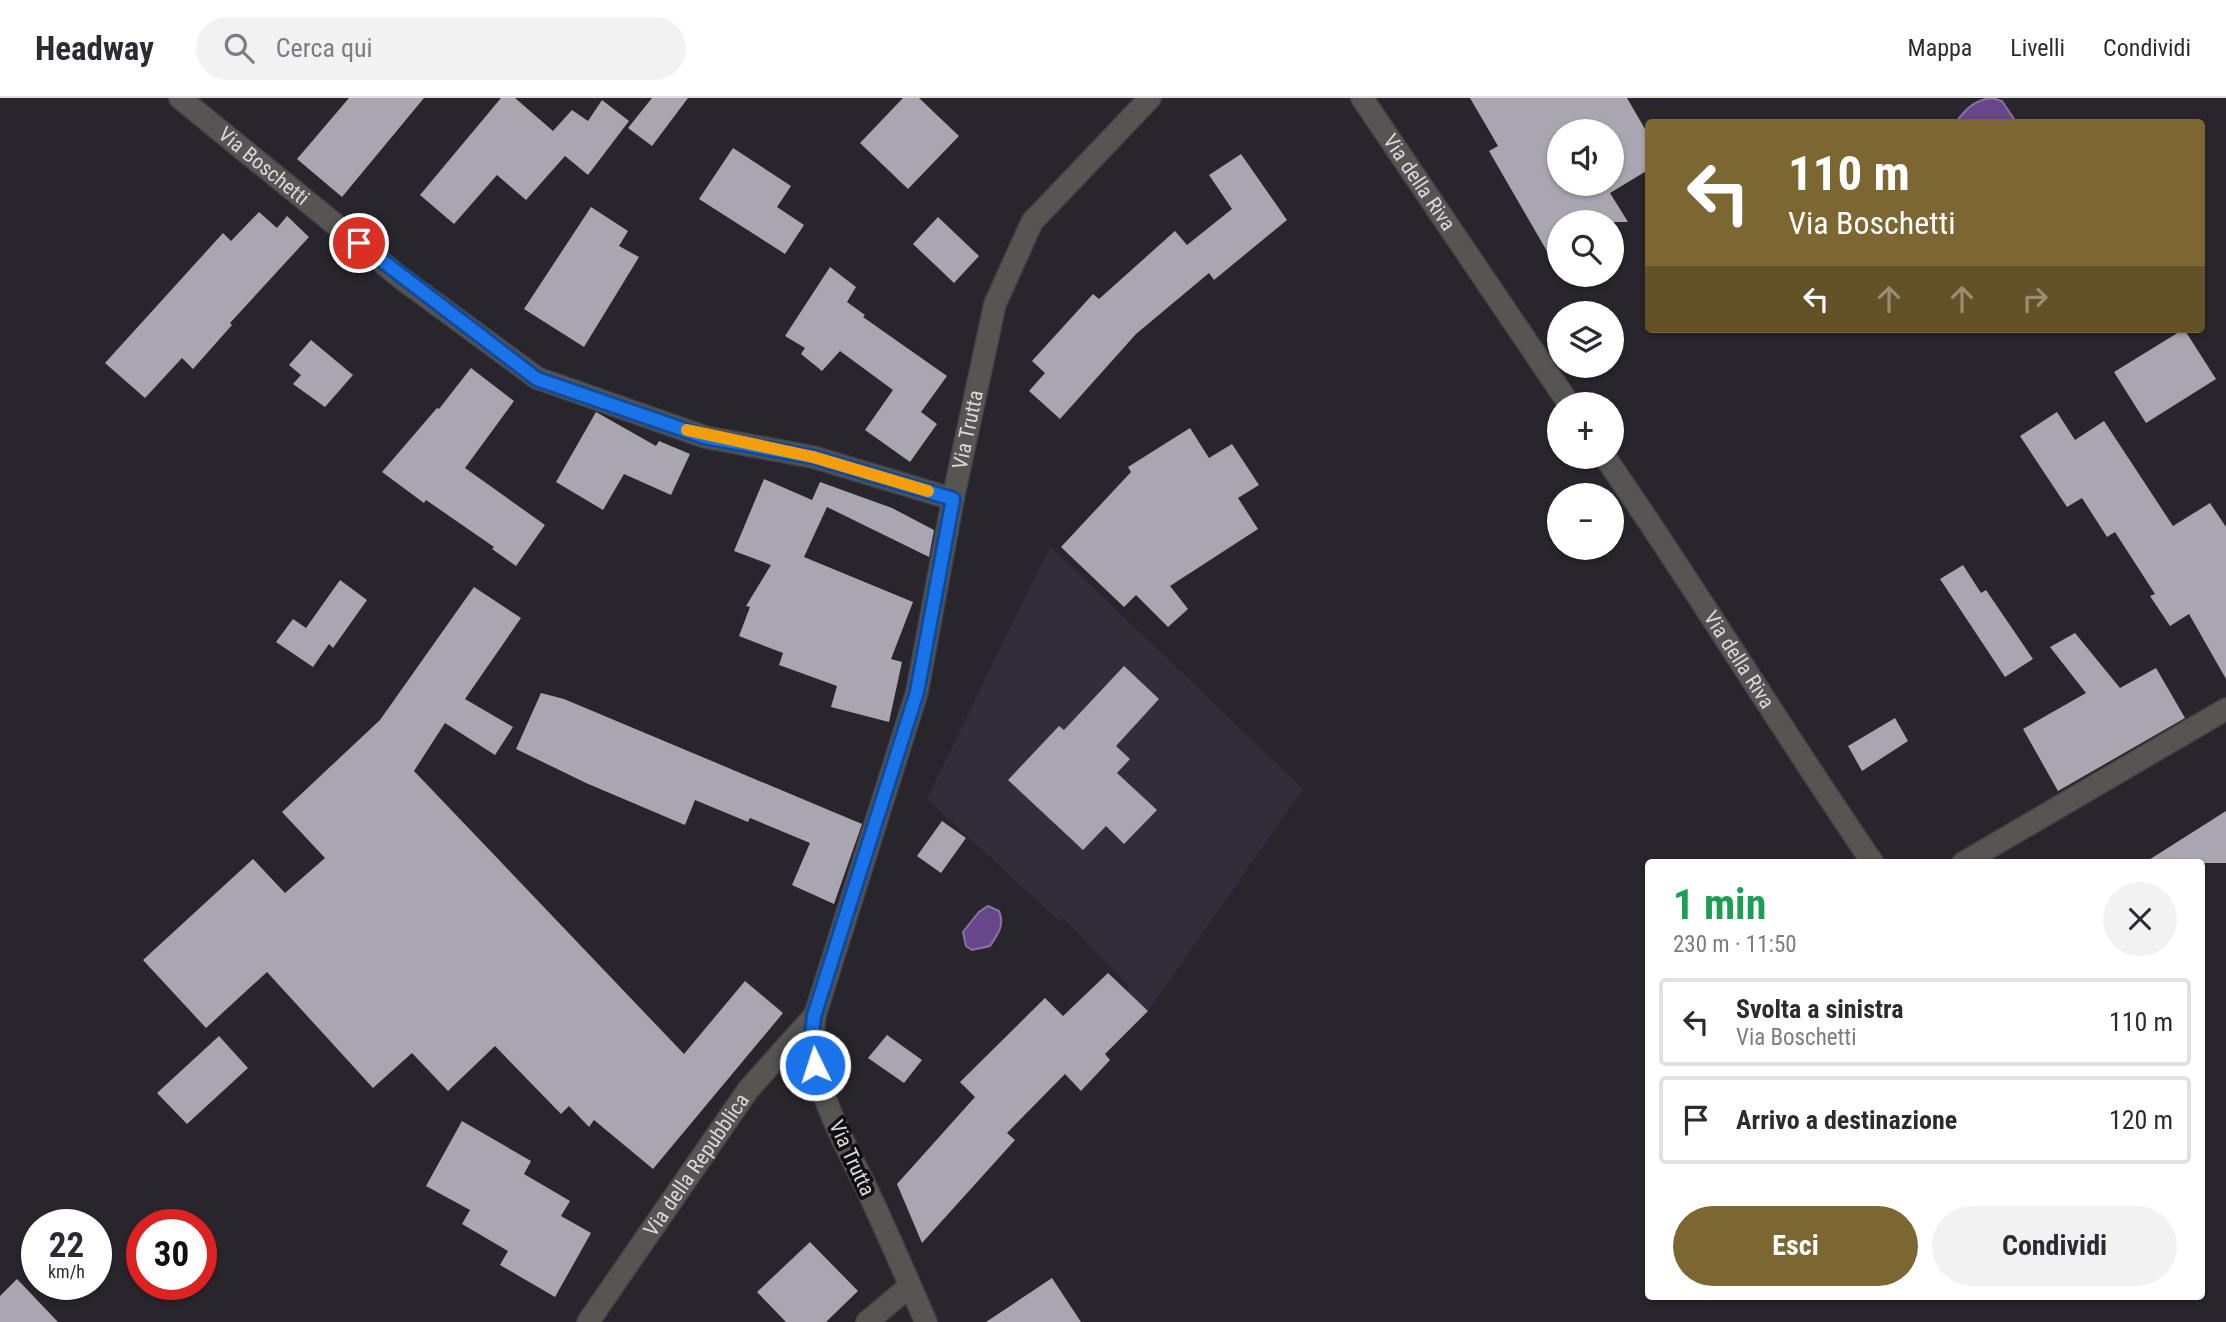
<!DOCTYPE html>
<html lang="it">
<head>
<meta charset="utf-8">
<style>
	:root { --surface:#fff; --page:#f2f2f3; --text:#2b2b33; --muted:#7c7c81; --line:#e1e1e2; --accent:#7c6733 }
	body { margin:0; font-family:"Roboto Condensed",sans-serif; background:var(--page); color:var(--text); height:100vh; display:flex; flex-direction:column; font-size:26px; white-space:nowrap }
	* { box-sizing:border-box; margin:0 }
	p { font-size:23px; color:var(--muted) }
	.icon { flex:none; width:38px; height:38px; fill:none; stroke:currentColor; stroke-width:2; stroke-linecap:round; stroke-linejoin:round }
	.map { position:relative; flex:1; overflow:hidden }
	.panel { position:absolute; left:1645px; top:761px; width:560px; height:441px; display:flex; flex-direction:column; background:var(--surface); border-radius:7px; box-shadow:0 2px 5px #0004 }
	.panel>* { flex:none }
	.banner { position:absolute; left:1645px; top:21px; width:560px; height:214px; border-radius:7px; box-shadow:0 2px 5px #0004; background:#7c6733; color:#fff; overflow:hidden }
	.fabs { position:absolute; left:1547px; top:21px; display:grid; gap:14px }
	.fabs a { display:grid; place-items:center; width:77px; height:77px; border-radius:50%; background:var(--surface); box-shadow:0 2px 5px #0004; font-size:35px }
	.speed { position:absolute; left:21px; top:1111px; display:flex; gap:14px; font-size:35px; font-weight:700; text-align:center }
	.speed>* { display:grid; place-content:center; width:91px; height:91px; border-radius:50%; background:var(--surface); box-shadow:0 2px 5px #0004; line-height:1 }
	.speed small { font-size:18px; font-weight:400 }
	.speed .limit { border:10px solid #d22; background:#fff; color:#111 }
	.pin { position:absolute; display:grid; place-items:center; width:60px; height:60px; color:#fff; margin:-30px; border:4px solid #fff; border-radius:50%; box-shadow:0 2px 7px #0007 }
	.me { position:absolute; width:77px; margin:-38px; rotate:356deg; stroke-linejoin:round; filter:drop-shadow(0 0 5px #0008) }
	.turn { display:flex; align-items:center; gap:24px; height:147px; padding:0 28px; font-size:32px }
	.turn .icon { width:91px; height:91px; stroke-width:2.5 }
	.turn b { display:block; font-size:49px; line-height:60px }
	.lanes { display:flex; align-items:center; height:66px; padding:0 28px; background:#0003; justify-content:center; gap:35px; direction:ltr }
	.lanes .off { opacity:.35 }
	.round { display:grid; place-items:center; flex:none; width:74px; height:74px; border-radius:37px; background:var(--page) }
	.head { display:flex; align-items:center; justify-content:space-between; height:119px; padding:0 28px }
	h1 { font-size:42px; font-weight:700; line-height:52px; color:#1e9e55 }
	.cta { display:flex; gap:14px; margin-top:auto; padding:14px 28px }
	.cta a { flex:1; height:80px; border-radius:42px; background:var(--accent); color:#fff; font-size:28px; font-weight:700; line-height:80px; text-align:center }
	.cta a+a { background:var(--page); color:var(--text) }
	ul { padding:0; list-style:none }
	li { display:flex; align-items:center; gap:21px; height:88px; margin:0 14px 10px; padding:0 14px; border:4px solid var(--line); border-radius:7px }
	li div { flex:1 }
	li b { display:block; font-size:26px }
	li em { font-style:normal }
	header { display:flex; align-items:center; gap:42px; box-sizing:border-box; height:98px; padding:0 35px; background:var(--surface); border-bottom:2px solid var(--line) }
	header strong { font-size:33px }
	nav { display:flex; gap:38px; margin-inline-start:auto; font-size:24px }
	.search { width:490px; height:63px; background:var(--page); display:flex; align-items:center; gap:18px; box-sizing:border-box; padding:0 24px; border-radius:38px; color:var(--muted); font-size:26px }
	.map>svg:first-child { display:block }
	.built { fill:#332d3a }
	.water { fill:#674689; stroke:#8a72a2; stroke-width:2 }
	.building { fill:#aaa6b0; fill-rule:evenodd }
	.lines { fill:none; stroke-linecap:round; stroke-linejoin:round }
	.minor-casing { stroke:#444248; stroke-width:24 }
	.minor { stroke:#575551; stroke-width:21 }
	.route-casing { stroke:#114b97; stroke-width:18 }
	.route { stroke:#1a73e8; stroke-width:12 }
	.slow { stroke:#f59e0b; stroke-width:12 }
	.labels { text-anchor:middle; stroke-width:7; stroke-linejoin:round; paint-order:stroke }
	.street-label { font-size:21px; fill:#dad8dd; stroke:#100f12 }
</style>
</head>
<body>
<header>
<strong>Headway</strong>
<div class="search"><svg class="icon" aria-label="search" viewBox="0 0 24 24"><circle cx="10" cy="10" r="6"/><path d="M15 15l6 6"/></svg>Cerca qui</div>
<nav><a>Mappa</a><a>Livelli</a><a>Condividi</a></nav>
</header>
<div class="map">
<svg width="2226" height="1224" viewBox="0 0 2226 1224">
	<rect width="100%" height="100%" fill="#28252c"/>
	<path class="built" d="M1050,448L1303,691L1148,913L1126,892L1129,888L1063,820L1059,823L927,701Z"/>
	<path class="water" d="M1992,0L2002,3L2016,24H1956C1966,11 1974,2 1992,0Z
		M988,808L999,813C1005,827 998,836 990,848L972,852L966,848L963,834L979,814Z"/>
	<path class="building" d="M349,0H424L342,99L297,61Z
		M501,0H515L553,33L572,12L588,23L602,2L629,23L588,77L565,58L526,102L497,77L454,126L420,97Z
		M652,0H688L652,48L628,30Z
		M903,0H919L959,38L908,91L860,45Z
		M1470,0H1627L1648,36V72L1610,95L1628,124H1559V174L1489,53L1498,48ZM1559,33H1612V86H1559Z
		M733,50L791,88L777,109L804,127L785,156L699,101Z
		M1241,56L1287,122L1214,182L1209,175L1136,236L1060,321L1029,293L1045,275L1032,263L1093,196L1099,201L1175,133L1187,147L1232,111L1209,77Z
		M591,109L628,133L619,148L639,159L584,249L524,211Z
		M259,114L277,130L287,118L309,139L230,225L232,227L193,271L182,260L145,300L105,265L223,135L231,143Z
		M938,119L979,158L954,185L913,146Z
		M830,169L856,189L847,204L865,217L863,219L947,278L921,314L937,326L910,364L865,332L893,292L840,253L822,273L801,256L805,250L785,238Z
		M2184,231L2216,281L2146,325L2114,274Z
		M311,242L353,277L325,309L293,286L301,277L289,267Z
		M471,270L514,303L465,370L545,427L516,468L492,451L494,449L426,402L424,405L382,374L437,310L439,311Z
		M596,314L656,348L659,343L690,356L671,397L624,376L603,412L556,384Z
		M2057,314L2075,342L2104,323L2173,428L2210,405L2226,429V581L2189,516L2170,528L2150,498L2155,496L2115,434L2107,439L2082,400L2067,409L2020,338Z
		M1190,330L1209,360L1232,346L1259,387L1238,400L1258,431L1170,488L1188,511L1168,529L1136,497L1124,509L1061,449L1131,374L1128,369Z
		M764,381L812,402L820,384L892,410L934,432L929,459L827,409L804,459L913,504L891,561L902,564L889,624L831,609L837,588L779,567L783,555L739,538L750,509L746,508L771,467L734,453Z
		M1963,467L1981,495L1986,492L2033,561L2005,579L1940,481Z
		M340,482L367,502L333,550L329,546L313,569L276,544L293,521L306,530Z
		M474,489L521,520L465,601L513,629L495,657L445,625L414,673L684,956L745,883L783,915L653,1071L594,1022L589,1029L569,1008L561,1016L495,948L448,993L412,955L373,990L267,874L206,930L143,862L253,761L285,795L325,760L282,714L380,622Z
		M2075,535L2120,590L2156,570L2185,620L2058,693L2023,631L2086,595L2050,549Z
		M1124,568L1159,601L1116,648L1130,661L1117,675L1157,712L1124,746L1106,728L1083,752L1008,682L1059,628L1064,632Z
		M541,595L564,601L862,726L834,806L792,787L810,745L750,720L748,724L695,702L685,727L586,685L516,651Z
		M1895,620L1908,643L1862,673L1848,648Z
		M2226,713V765H2144Z
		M942,723L966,740L941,775L917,758Z
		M1108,875L1148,913L1105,956L1110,962L1081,993L1065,976L1007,1035L1015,1042L922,1145L897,1086L975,999L960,984L1045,900L1063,918Z
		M887,937L922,962L904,985L868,960Z
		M219,938L248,970L187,1026L157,995Z
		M462,1023L531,1063L524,1076L570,1103L561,1118L591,1135L555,1199L500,1167L508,1153L462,1126L470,1112L426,1088Z
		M810,1144L858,1193L826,1224H786L757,1194Z
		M1052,1180L1081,1224H986Z
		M17,1181L58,1224H0V1198Z"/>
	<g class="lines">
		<g class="minor-casing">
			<g id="minor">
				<path id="s1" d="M180,0L401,180L537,280L705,339L813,359L953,401"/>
				<path id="s2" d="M1362,0L1569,306"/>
				<path id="s3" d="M1605,359C1697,492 1781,631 1873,765"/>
				<path d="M1963,765L2226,611"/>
				<path id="s4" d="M588,1224L748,992L815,917"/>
				<path d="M867,1224L910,1188"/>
				<path id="s5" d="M926,1224C908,1183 890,1141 871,1100C845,1043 805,983 815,917L917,594L953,401L995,206L1032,124L1150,0"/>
			</g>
		</g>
		<use href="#minor" class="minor"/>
	</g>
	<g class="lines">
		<g class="route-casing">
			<path id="route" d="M359,145L537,281L705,339L813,359L953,401L917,594L814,918L812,937L815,967"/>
		</g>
		<use href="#route" class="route"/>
		<path class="slow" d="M687,332L813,359L928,393"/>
	</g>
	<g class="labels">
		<g class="street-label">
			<text dy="7" stroke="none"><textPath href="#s1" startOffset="108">Via Boschetti</textPath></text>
			<text dy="7" stroke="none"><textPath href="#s2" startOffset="102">Via della Riva</textPath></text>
			<text dy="7" stroke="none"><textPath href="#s5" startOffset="936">Via Trutta</textPath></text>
			<text dy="7" stroke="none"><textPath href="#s3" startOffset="243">Via della Riva</textPath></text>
			<text transform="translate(852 1060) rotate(65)" y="7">Via Trutta</text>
			<text dy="7" stroke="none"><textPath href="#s4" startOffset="191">Via della Repubblica</textPath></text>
		</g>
	</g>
</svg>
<div class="fabs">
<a><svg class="icon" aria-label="sound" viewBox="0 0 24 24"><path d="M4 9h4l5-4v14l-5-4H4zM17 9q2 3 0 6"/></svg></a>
<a><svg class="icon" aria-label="search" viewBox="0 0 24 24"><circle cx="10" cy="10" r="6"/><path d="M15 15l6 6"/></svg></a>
<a><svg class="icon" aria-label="layers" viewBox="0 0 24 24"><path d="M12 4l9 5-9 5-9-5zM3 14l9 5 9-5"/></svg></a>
<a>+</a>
<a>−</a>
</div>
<div class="speed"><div>22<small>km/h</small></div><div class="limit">30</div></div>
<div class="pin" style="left:359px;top:145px;background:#d93025"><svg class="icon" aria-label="arrive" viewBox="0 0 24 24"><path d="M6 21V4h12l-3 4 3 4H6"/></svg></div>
<svg class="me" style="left:815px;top:967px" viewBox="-20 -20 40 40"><circle r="17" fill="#1a73e8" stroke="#fff" stroke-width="3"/><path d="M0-11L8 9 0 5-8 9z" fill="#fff"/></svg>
<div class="banner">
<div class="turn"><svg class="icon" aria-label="left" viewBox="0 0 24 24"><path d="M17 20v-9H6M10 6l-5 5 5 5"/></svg><div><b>110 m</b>Via Boschetti</div></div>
<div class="lanes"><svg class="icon" aria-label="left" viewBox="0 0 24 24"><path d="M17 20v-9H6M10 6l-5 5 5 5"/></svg><svg class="icon off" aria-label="ahead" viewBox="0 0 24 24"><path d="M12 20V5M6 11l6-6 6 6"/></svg><svg class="icon off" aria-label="ahead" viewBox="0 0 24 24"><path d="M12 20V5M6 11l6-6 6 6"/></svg><svg class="icon off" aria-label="right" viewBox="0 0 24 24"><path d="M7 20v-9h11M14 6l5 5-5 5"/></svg></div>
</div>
<section class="panel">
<div class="head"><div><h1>1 min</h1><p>230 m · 11:50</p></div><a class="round"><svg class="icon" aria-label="close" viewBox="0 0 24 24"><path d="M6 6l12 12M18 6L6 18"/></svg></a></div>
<ul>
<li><svg class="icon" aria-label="left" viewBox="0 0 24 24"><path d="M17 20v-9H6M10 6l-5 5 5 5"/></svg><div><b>Svolta a sinistra</b><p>Via Boschetti</p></div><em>110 m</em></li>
<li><svg class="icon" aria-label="arrive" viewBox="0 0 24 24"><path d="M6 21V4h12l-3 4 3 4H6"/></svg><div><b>Arrivo a destinazione</b></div><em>120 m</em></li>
</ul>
<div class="cta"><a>Esci</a><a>Condividi</a></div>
</section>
</div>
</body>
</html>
